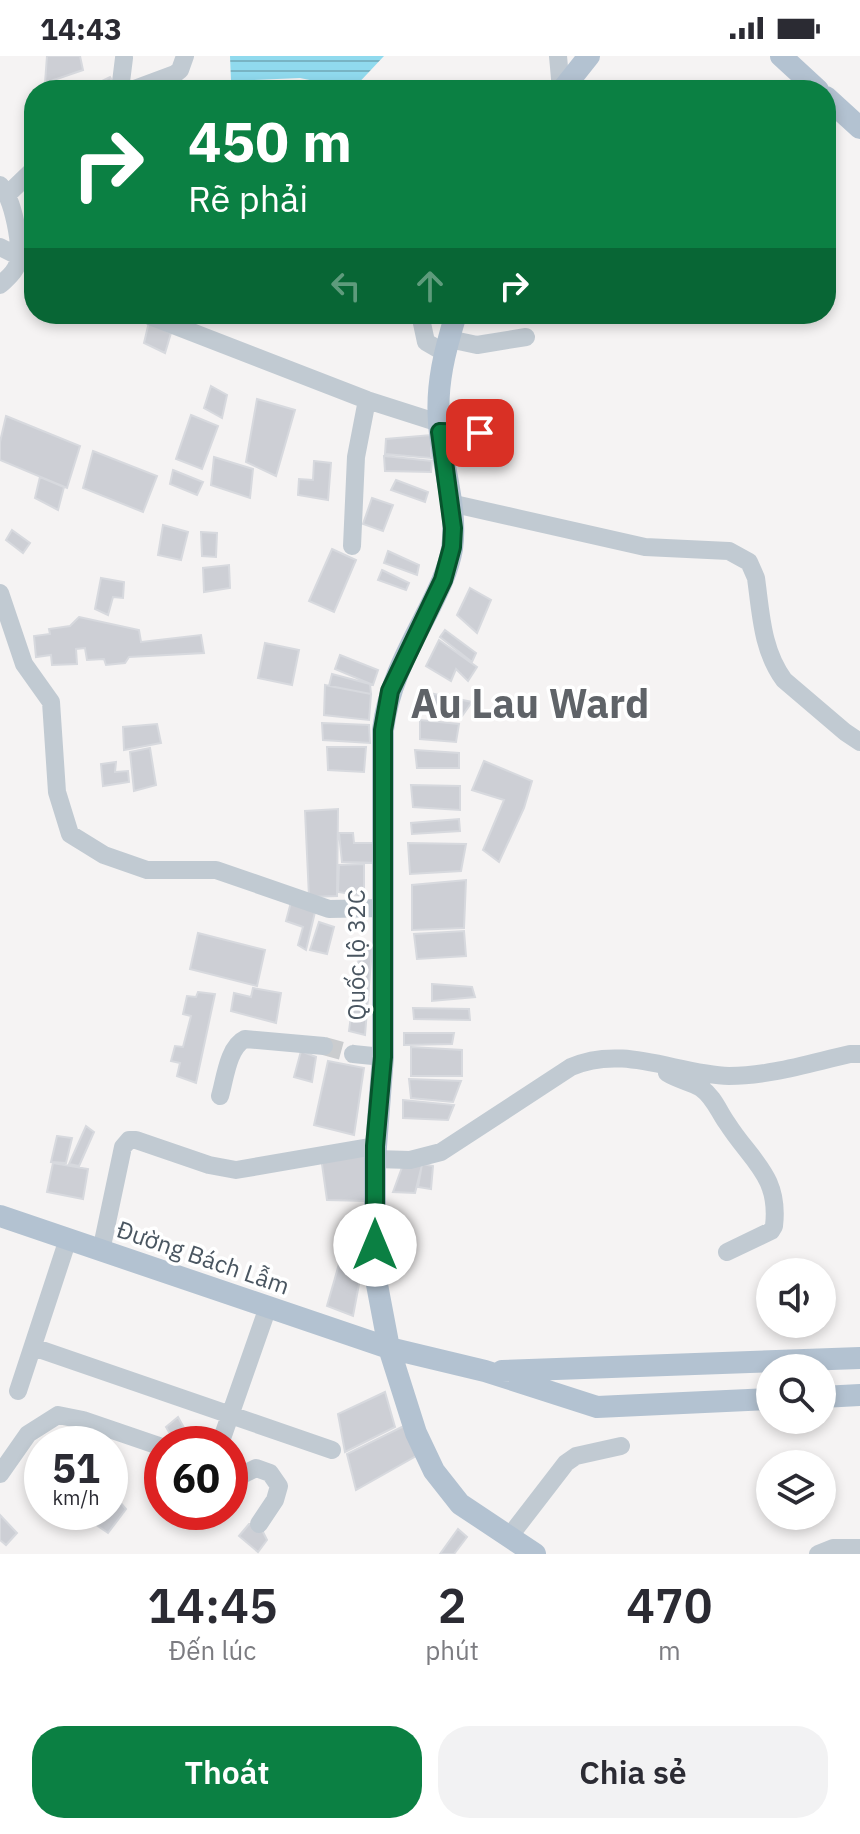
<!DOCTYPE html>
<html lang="vi">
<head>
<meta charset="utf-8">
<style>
	:root { --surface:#fff; --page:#f2f2f3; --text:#2b2b33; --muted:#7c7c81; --accent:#0b8043 }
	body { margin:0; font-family:"IBM Plex Sans",sans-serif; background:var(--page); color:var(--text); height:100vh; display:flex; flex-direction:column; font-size:30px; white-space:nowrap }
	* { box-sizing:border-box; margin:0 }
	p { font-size:26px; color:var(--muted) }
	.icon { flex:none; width:44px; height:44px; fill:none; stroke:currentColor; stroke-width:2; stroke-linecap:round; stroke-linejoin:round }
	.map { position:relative; height:1498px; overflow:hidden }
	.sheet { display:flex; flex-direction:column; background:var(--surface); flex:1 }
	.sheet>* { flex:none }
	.hud { position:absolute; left:24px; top:24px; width:812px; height:244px; border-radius:32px; box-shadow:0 4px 12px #0003; background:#0b8043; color:#fff; overflow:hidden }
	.tools { position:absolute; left:756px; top:1202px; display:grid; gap:16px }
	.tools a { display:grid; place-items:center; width:80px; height:80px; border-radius:50%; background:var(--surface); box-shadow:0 4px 12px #0003; font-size:40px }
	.speed { position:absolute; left:24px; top:1370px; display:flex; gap:16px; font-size:40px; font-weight:700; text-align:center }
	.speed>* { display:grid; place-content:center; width:104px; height:104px; border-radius:50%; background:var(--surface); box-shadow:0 4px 12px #0003; line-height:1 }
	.speed small { font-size:20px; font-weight:400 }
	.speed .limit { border:12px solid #d22; background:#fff; color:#111 }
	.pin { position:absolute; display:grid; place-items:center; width:68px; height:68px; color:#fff; margin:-34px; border-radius:16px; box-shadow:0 4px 12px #0006 }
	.me { position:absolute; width:88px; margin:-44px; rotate:0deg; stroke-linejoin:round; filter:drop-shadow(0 0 6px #0008) }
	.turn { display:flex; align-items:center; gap:28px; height:168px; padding:0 32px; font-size:36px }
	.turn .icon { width:104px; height:104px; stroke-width:2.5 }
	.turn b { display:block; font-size:56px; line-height:68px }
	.lanes { display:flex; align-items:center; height:76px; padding:0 32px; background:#0003; justify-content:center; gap:40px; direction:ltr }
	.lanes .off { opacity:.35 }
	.eta { display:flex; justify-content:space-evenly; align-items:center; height:136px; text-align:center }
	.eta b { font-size:48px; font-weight:600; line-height:56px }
	.cta { display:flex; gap:16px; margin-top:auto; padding:16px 32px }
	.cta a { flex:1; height:92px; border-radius:32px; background:var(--accent); color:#fff; font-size:32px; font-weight:600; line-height:92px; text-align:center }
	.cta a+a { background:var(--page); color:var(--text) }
	.status { display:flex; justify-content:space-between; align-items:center; height:56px; padding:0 40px; background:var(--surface); direction:ltr }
	.status svg { height:22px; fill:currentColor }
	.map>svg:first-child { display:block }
	.water { fill:url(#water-rules) }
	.building { fill:#cdcfd5; stroke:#d7d9de; stroke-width:2 }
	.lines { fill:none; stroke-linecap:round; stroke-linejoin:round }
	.minor-tunnel { stroke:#caccce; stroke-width:18; stroke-dasharray:18 9; stroke-linecap:butt }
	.minor { stroke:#c1cad2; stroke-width:18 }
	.major { stroke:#b3c2d1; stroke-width:22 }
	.route-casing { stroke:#07532c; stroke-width:20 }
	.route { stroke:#0b8043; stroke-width:14 }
	.labels { text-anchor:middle; stroke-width:7; stroke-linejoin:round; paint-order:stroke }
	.street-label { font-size:24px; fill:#4a5661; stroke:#fff }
	.town-label { font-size:40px; font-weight:bold; fill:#5f6368; stroke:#fff }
</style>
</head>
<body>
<div class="status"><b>14:43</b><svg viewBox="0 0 49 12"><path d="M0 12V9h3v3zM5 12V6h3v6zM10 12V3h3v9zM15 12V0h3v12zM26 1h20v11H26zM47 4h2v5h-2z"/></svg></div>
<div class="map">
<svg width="860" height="1498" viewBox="0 0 860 1498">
	<defs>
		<pattern id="water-rules" width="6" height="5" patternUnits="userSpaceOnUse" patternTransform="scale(2)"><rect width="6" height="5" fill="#90daee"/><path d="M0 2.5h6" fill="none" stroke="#78b4c4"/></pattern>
	</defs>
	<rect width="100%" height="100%" fill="#f5f3f3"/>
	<path class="water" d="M230,0H384L353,33L300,22L231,25Z"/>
	<path class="building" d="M47,0H80L83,14L45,27Z
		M110,21L117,34H94L92,30Z
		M149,266L171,277L165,297L144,287Z
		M211,330L227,339L222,362L204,352Z
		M257,343L295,354L276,420L246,406Z
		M191,359L218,370L202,413L176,403Z
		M6,360L80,390L67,432L0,404V386Z
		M431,379V402L385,398L386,383Z
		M93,395L157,420L143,456L83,432Z
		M384,400L432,405L431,416L385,415Z
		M214,401L253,413L250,442L211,429Z
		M314,405L331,407L328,444L298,439L299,423L313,424Z
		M173,414L203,426L197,439L170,428Z
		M40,421L64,431L58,454L35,442Z
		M396,424L428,436L425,446L391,434Z
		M372,442L393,449L383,475L363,468Z
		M163,469L188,476L181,504L158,499Z
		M12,474L30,487L23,497L6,484Z
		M201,476L217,477L216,501L202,500Z
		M332,493L356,504L334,556L309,545Z
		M388,495L419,509L417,519L384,507Z
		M229,509L230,532L204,536L203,512Z
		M382,514L409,527L406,534L378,524Z
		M101,522L124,526L123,542L113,541L108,559L95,553Z
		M470,532L491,544L477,577L457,559Z
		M79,561L139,574L141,586L201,579L204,597L129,601L125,607L106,609L104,603L87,604L85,592L76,593L77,608L52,609L51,599L36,601L34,580L50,578L49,573L70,570Z
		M445,574L476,597L472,606L440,581Z
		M439,584L477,611L468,625L456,613L451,625L426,610Z
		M265,587L299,594L292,629L258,622Z
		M340,599L378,614L373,629L335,613Z
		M332,618L370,628L371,638L329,630Z
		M325,629L371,638L369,664L324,659Z
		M420,635L472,646L462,660L414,648Z
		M420,664L459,668L456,686L420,683Z
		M322,667L369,669L370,687L323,684Z
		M157,668L161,687L124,694L123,671Z
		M327,691H366L364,716L328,714Z
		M150,692L156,729L134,735L130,696Z
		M415,694L459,697V712H417Z
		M484,705L532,725L524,752L499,806L483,794L504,744L472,734Z
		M116,706L115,716L128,715L129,726L103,730L101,708Z
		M411,729L460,730V754L413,751Z
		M338,753L337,840L309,841L305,755Z
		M459,763L460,775L412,778L411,767Z
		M339,777H353L354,787H381V807L342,806Z
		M408,787L466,788L461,815L410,818Z
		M364,808V840L338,836L339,809Z
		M466,824L464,872L412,874V829Z
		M291,846L315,856L306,894L298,889L303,871L286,865Z
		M319,866L334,871L327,898L310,894Z
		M464,875L466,900L417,903L414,878Z
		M198,877L265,894L257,930L190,913Z
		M360,893H372L365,979L349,975Z
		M432,928L472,931L475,941L432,945Z
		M253,932L281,937L276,967L231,955L234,937L251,941Z
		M198,936L215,938L196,1027L177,1020L180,1007L171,1005L175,990L183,991L191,960L183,958L187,940L196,941Z
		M413,952L469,953L470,964L414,963Z
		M404,977H454L452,988L404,989Z
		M411,991L462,994V1020H411Z
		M301,995L316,1001L312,1026L294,1021Z
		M328,1005L364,1012L354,1079L314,1069Z
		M409,1023L461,1025L453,1046L411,1042Z
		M403,1044L454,1049L448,1064L403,1062Z
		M86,1070L94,1076L79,1110L69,1108Z
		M57,1080L72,1082L66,1107L51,1106Z
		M368,1095V1145L327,1144L321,1101Z
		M423,1105L415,1137L393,1136L404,1106Z
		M53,1107L88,1113L83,1143L47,1136Z
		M422,1108L433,1110L431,1133L418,1131Z
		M341,1201L363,1207L353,1260L327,1250Z
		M385,1336L395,1371L345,1396L338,1358Z
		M178,1361L193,1388H176L166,1371Z
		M406,1369L416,1400L356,1434L347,1398Z
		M113,1438L126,1453L108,1477L92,1466L99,1456H110V1441Z
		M0,1459L17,1477L6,1489L0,1484Z
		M249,1468H259L267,1484L258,1496L239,1480Z
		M458,1473L467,1481L454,1498H440Z"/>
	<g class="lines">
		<path class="minor-tunnel" d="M324,990L353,998"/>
		<path class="minor" d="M558,0L561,34
			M120,34L124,2
			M132,34L175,18L180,14L185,0
			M0,129C13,142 23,191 17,209C14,218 6,223 0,229
			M8,138L34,113
			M0,191L18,200
			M145,258L367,344L439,367
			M420,258L426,286L445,297
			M449,283L477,289L526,281
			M440,376L480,377L498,382
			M450,447L645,491L729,495L749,506L756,522C761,558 762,594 784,624L845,676L860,686
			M352,490L356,401L367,344
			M0,537L24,608L51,646L57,736L70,778L104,799L147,814H216L329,853L383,852
			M353,998L383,1001
			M667,1017C678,1024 691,1026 701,1032C714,1041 719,1056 727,1067C751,1105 780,1120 774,1170L771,1175L727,1196
			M220,1040C225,1023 228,991 245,983L324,990
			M375,1103L410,1104L441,1096L571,1011C623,988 676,1018 729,1020C770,1020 810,1007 850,998H860
			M101,1195L123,1091L129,1084H136L209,1109L236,1114L375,1090
			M33,1291L332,1394
			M18,1335L68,1183
			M220,1388L268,1251
			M0,1418L28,1378L58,1359L83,1364L162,1391
			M230,1422L240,1420L256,1412L270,1417L279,1430L275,1444L259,1468
			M509,1481L566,1407L576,1400L621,1390
			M818,1498L833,1492H860"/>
		<path class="major" d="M781,0L818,34
			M562,34L589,0
			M826,41L860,72
			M456,258C445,294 436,328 439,366C441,407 458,451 452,493C448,515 438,535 428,555C408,594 388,630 383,674V1001L375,1103V1218L389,1292L416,1377L434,1415L460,1448L535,1498
			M0,1160L389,1292L485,1315L597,1351L770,1343
			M502,1315L860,1302
			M822,1341L860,1339"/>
	</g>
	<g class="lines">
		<g class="route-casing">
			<path id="route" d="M375,1189V1090L383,1001V674L390,635L443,524L452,491L453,472L440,376L480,377"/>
		</g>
		<use href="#route" class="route"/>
	</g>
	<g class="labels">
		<g class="street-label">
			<text transform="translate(357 899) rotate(-90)" y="8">Quốc lộ 32C</text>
			<text transform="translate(203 1202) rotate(19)" y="8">Đường Bách Lẫm</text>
		</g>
		<g class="town-label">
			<text x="530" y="662">Au Lau Ward</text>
		</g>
	</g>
</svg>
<div class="tools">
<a><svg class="icon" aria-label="sound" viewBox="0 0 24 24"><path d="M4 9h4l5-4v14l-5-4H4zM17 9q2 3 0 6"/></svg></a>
<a><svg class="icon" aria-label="search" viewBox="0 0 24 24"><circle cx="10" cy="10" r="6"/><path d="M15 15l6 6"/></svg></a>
<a><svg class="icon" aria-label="layers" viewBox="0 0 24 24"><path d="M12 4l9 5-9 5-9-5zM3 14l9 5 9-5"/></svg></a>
</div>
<div class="speed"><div>51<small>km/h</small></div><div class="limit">60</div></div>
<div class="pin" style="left:480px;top:377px;background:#d93025"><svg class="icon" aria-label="arrive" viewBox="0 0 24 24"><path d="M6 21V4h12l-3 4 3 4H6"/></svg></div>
<svg class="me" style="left:375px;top:1189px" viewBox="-20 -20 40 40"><circle r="19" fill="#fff"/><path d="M0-13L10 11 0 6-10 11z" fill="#0b8043"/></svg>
<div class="hud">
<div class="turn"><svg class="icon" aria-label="right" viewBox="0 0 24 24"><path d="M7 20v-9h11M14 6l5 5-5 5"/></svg><div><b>450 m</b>Rẽ phải</div></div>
<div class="lanes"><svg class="icon off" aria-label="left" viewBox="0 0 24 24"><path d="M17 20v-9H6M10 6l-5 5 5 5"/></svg><svg class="icon off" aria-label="ahead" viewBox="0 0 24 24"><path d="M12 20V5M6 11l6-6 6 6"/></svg><svg class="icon" aria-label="right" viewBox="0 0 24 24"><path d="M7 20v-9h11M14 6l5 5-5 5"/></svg></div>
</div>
</div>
<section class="sheet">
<div class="eta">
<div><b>14:45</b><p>Đến lúc</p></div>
<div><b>2</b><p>phút</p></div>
<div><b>470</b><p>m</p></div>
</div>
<div class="cta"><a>Thoát</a><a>Chia sẻ</a></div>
</section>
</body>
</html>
